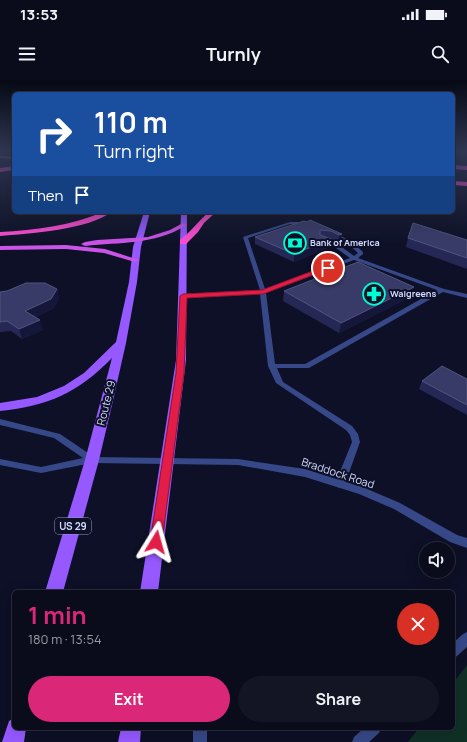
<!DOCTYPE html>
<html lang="en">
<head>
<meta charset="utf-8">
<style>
	:root { --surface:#0a0c1c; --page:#131525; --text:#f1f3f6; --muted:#999ba3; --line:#2a2c3b; --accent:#db2777 }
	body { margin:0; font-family:Manrope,sans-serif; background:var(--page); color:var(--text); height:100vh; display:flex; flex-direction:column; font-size:15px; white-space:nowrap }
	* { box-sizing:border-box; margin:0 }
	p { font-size:13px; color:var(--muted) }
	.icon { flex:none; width:22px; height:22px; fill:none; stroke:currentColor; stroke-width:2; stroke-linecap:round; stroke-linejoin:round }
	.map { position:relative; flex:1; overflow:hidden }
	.drawer { position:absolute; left:12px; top:510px; width:443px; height:140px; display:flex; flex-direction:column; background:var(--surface); border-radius:6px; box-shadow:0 4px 16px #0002,0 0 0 1px var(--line) }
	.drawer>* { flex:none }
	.top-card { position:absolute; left:12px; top:12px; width:443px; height:122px; border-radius:6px; box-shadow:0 4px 16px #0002,0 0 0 1px var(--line); background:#1a4fa0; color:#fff; overflow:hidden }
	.fabs { position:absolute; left:419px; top:462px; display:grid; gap:8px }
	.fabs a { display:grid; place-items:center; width:36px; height:36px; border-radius:50%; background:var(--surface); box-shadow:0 4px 16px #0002,0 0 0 1px var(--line); font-size:20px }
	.pin { position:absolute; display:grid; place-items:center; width:34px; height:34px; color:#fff; margin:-17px; border:2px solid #fff; border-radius:50%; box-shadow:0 1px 4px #0007 }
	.me { position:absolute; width:44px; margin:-22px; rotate:8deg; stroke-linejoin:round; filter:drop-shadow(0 0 3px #0008) }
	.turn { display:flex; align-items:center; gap:14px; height:84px; padding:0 16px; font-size:18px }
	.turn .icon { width:52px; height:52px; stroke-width:2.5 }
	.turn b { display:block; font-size:28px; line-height:34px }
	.then { display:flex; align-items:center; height:38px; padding:0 16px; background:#0003; gap:8px; font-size:15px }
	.round { display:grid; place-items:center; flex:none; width:42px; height:42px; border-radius:21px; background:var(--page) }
	.headline { display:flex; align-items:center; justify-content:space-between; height:68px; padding:0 16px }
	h1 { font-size:24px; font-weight:700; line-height:30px; color:var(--accent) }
	.cta { display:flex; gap:8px; margin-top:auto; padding:8px 16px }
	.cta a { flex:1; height:46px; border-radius:24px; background:var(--accent); color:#fff; font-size:16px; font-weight:700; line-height:46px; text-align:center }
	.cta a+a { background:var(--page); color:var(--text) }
	.status { display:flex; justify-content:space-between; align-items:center; height:28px; padding:0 20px; background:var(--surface); direction:ltr }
	.status svg { height:11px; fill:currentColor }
	header { display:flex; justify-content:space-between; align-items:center; height:52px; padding:0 16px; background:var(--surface); font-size:18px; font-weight:700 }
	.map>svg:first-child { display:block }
	.green { fill:#103026 }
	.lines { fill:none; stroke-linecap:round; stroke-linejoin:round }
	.service { fill:#364887; fill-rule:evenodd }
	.tertiary { fill:#364887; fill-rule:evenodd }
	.primary { fill:#9559ff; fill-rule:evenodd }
	.trunk { fill:#ca53e8; fill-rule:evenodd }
	.motorway { fill:#ff4dd2; fill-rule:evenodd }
	.wall { fill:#252855 }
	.shaded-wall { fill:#14173a }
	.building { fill:#383b67; stroke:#50547f }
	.route { fill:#e11d48; stroke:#92132f }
	.labels { text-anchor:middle; stroke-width:4; stroke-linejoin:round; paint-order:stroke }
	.far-poi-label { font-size:9px; font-weight:bold; fill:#d2d9ff; stroke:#0d1026; text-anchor:start }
	.shield { fill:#0d1026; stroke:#979dbe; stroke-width:1 }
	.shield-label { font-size:10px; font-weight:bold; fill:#d2d9ff }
	.street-label { font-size:11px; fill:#d2d9ff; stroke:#0d1026 }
</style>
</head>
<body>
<div class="status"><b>13:53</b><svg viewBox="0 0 49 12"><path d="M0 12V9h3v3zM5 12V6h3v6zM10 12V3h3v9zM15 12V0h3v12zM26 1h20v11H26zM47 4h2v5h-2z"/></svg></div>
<header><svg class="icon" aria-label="menu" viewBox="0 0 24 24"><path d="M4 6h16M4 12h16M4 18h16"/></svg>Turnly<svg class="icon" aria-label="search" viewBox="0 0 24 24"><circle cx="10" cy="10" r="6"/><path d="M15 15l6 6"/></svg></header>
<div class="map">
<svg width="467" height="662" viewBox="0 0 467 662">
	<rect width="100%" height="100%" fill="#0d1026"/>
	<path class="green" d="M467,585V662H408L419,648H453V603Z"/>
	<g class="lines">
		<path class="service" d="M290,142H297L307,147L305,148L294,144H290L248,158L265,209L350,178L336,168L320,161V159C332,159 345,169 354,176L358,173L347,163L330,154V152H332L351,161L363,172V174L358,178L444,209L467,214V218L443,212L309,288H277L283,302L352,346L358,354L360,362L345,404L343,407L340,408L337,407L335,404L352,362L350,355L346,350L276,303L268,286L260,214L183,218L180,216L183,214L260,210L243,157ZM354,180L437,210L305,284H275L266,213Z
			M467,552V567L457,576L453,578V563L463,554Z
			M193,648H207V662H193Z
			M364,648H381L379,653L369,662H352L354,657Z"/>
		<path class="tertiary" d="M0,339L60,354L94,377L238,379L305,389L365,408L400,423L457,455L467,458V468L450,462L394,429L359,414L305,397L238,385L92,383L41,393L0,385V379L41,387L83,378L54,358L0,345Z"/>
		<path class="primary" d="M144,132H150L141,167L137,202L126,263L112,325L99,380L63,512H45L85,380L112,278C78,313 48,326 0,331V323L37,317L64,306L84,293L116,262L129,202L133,167Z
			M181,132H187L186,280L158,512H140L176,280Z
			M14,638V648H26L24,662H2L9,641Z
			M121,648H141L140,662H118Z"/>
		<path class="trunk" d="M183,143L186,145L185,146C154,165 120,162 85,166L81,164L85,162L97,160L148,157L170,150Z
			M66,165L105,169L139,180L135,182L104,173L66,169L0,170V166Z"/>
		<path class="motorway" d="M0,76L14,77V79L0,78Z
			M453,85L467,86V90L453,89Z
			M14,86V90L0,92V88Z
			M453,101L467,102V106L453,105Z
			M103,132H111C91,149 27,154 0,156V152C35,150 70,146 103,132Z
			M209,132H216L204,143L198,152L186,164H180V160C192,151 198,141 209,132Z"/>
	</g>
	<path class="wall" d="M307,142L342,154L341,162L338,163L331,160L330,167L294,182L255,164V157Z
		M408,158L467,160V189L406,167Z
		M57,209L59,218L54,228L36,237L43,250L22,259L11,251L0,252V212Z
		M284,211L411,217L339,253L283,221Z
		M467,299V335L419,309L422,301Z"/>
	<path class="shaded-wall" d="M342,154L341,162L338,163L339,155Z
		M331,159L330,167L294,182V174Z
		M414,207L411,217L339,253L341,243Z
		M57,209L59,218L54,228L29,240L25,231Z
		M40,240L43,250L22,259L19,249Z"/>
	<path class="building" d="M310,140L342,154L339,155L331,151L320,150V155L331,159L294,174L255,157L304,141L307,142Z
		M413,143L467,160V178L408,158Z
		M358,182L414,207L341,243L284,211Z
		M26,203H45L57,209L51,219L25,231L40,240L19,249L7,241L0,242V212L7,211Z
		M442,286L467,299V325L422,301Z"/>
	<linearGradient id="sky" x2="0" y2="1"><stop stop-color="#070915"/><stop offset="0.43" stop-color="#2f3752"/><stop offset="1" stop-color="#2f3752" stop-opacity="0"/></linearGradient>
	<rect width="467" height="164" fill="url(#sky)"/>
	<path class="route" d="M326,186L331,188L263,214L187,218L184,293L162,462L161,466L156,468L152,466L150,462L176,293L180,216L183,214L262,210Z"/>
	<defs>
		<g id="bank-ring" transform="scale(1.15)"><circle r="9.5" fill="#0d1026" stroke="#00fdd3" stroke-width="1.5"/><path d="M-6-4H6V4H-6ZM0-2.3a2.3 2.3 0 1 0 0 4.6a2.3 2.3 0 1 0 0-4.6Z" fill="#00fdd3"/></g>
		<g id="pharmacy-ring" transform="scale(1.15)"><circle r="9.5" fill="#0d1026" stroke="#00fdd3" stroke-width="1.5"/><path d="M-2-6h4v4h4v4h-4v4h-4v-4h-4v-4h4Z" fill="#00fdd3"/></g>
	</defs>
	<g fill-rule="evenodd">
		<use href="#bank-ring" x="295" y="163"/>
		<use href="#pharmacy-ring" x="374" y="214"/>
	</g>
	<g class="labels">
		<g class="far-poi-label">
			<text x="310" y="166">Bank of America</text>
			<text x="390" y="217">Walgreens</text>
		</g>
		<rect class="shield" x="55" y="438" width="36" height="16" rx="3"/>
		<g class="shield-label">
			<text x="73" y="450">US 29</text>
		</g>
		<g class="street-label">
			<text transform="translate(106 323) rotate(-76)" y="4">Route 29</text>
			<text transform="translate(338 393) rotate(18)" y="4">Braddock Road</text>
		</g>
	</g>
</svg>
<div class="fabs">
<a><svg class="icon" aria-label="sound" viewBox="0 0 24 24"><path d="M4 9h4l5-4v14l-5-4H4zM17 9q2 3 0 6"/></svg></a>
</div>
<div class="pin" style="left:328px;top:188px;background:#d93025"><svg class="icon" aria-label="arrive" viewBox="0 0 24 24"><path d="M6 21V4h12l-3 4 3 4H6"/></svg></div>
<svg class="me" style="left:156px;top:462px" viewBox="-20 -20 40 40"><path d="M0-17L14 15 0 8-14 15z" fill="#e11d48" stroke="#fff" stroke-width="4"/></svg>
<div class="top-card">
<div class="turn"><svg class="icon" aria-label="right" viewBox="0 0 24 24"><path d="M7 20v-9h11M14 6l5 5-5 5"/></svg><div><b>110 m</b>Turn right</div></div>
<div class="then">Then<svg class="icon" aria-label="arrive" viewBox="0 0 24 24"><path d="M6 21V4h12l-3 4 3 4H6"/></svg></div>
</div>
<section class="drawer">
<div class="headline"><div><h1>1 min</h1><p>180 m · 13:54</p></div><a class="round" style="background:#d93025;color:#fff"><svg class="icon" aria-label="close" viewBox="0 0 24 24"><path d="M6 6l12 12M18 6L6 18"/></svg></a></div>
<div class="cta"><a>Exit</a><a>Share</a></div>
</section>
</div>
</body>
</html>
